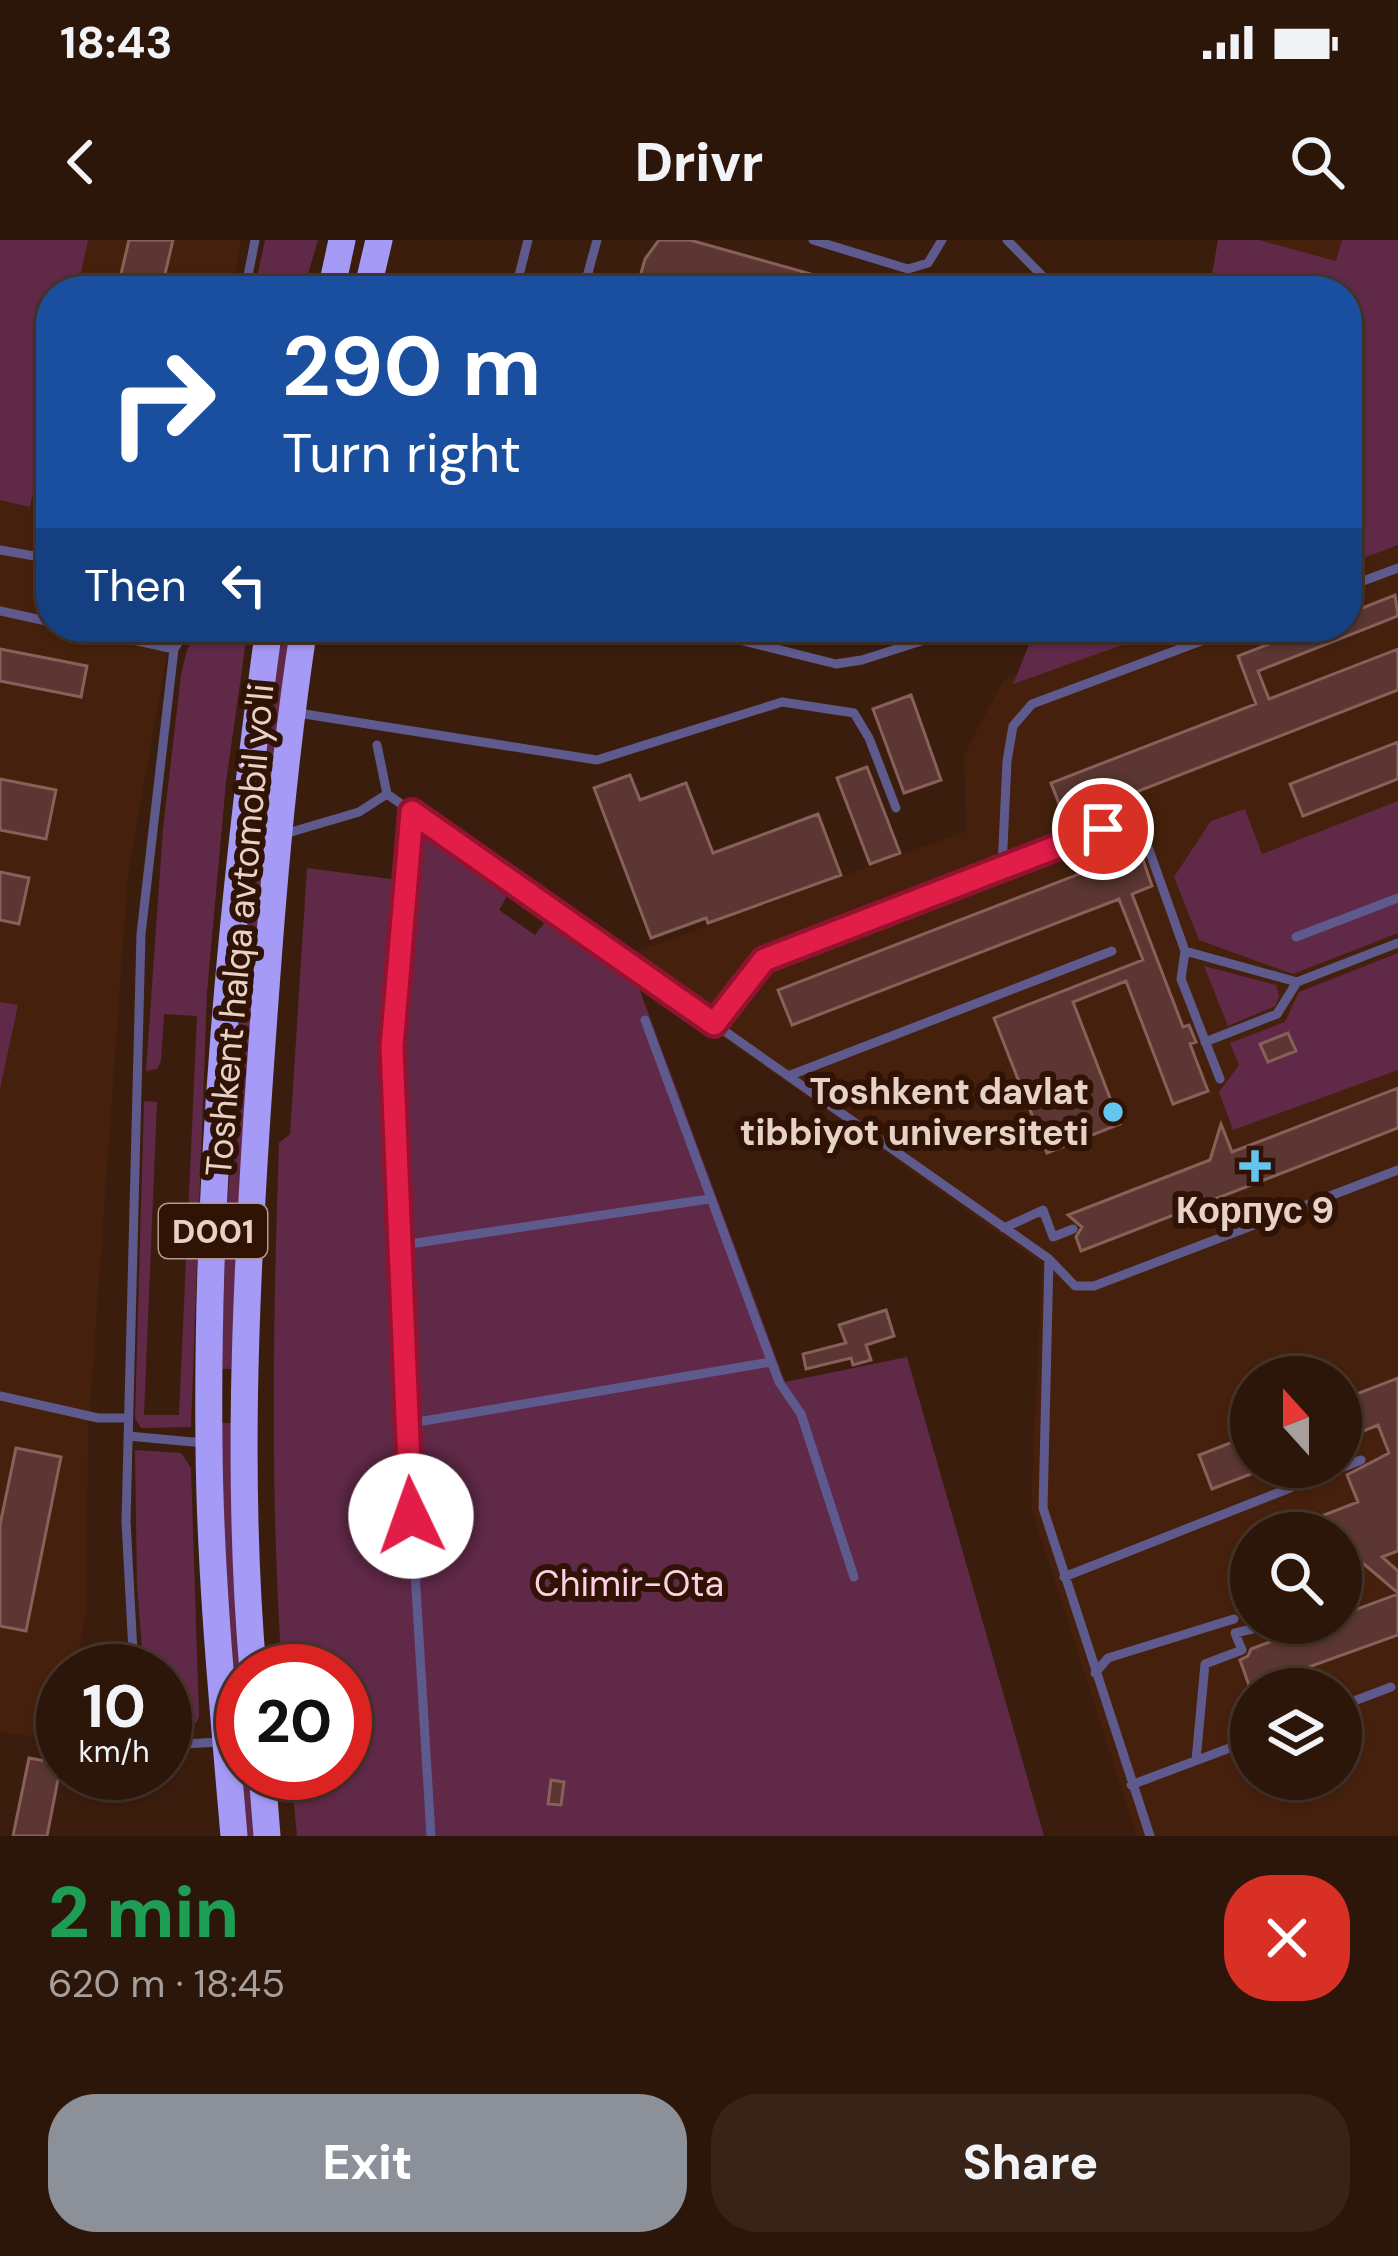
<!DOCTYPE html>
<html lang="en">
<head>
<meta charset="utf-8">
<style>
	:root { --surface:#2c160a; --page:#382318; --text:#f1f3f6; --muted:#a69f9c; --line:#48352b; --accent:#8c9099 }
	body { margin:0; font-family:"DM Sans",sans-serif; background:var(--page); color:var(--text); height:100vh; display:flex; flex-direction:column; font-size:45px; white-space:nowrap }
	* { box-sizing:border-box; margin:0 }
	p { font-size:39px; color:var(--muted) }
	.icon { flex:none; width:66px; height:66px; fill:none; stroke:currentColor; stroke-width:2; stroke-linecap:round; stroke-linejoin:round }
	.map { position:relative; height:1596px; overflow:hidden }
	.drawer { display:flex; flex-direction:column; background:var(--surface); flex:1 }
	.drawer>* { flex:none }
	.top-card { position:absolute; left:36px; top:36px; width:1326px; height:366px; border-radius:48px; box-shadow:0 3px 9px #0004,0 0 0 3px var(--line); background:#1a4fa0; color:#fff; overflow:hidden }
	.needle { width:78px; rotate:339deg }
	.buttons { position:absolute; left:1230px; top:1116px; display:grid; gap:24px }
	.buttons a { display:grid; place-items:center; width:132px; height:132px; border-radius:50%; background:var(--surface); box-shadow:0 3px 9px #0004,0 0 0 3px var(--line); font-size:60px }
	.speed { position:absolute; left:36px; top:1404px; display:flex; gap:24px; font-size:60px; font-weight:700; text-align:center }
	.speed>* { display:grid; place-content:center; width:156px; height:156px; border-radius:50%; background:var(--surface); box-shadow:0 3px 9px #0004,0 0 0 3px var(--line); line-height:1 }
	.speed small { font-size:30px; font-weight:400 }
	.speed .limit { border:18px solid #d22; background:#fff; color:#111 }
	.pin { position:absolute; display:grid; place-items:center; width:102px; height:102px; color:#fff; margin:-51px; border:6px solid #fff; border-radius:50%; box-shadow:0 3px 12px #0007 }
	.me { position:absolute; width:132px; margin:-66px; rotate:357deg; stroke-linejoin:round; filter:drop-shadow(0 0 9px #0008) }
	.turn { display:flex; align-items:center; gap:42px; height:252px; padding:0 48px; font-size:54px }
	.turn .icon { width:156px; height:156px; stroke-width:2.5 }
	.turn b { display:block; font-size:84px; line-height:102px }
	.then { display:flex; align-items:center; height:114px; padding:0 48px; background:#0003; gap:24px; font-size:45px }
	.round { display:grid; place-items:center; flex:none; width:126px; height:126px; border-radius:48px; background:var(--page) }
	.overview { display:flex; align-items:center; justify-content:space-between; height:204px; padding:0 48px }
	h1 { font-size:72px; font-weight:800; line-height:90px; color:#1e9e55 }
	.button { display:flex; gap:24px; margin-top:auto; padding:24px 48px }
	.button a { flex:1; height:138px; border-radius:48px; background:var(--accent); color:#fff; font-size:48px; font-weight:800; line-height:138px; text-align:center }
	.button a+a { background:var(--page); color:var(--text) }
	.status { display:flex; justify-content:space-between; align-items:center; height:84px; padding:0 60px; background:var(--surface); direction:ltr }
	.status svg { height:33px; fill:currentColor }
	header { display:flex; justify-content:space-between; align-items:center; height:156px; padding:0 48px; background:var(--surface); font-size:54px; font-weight:800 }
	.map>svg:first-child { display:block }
	.built { fill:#45210d; fill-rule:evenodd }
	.green { fill:#612948 }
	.building { fill:#5b3632; stroke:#88605a; stroke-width:3 }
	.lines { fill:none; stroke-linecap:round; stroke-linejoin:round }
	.service { stroke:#5f5a8d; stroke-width:9 }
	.trunk { stroke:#a59af6; stroke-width:27 }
	.route-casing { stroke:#92132f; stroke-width:30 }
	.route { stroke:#e11d48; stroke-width:21 }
	.poi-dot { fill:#64c5ee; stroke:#301304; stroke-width:4.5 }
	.labels { text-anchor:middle; stroke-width:12; stroke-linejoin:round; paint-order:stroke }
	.shield { fill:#301304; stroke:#b0998d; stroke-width:3 }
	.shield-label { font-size:33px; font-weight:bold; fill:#e7d2c8 }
	.street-label { font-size:36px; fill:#e7d2c8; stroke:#301304 }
	.poi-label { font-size:36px; font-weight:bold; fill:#e7d2c8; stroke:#301304; text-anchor:end }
	.park-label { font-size:36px; fill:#ffcfe6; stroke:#301304 }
</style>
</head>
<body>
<div class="status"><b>18:43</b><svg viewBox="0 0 49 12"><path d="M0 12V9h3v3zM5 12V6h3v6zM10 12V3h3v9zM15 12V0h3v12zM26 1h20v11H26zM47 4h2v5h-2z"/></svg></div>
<header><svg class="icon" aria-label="back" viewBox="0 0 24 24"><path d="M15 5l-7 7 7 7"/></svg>Drivr<svg class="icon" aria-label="search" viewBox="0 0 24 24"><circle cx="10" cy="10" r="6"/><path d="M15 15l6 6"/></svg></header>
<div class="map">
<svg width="1398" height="1596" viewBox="0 0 1398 1596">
	<rect width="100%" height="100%" fill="#3b1d0d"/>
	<path class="built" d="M0,0H241L232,51H51V387H172L128,633L88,1195L86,1370L76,1431H63V1501L0,1492Z
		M1259,0H1342L1337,21Z
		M1398,298V1596H1137L1031,1267L1042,1024L614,720L966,591L964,515L1004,439L1149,387H1347V316ZM1251,1137H1341V1227H1251ZM1251,1293H1341V1383H1251ZM1251,1449H1341V1539H1251Z"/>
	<path class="green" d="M0,0H88L77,51H51V169L30,267L0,260Z
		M265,0H318L303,51H254Z
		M1218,0H1259L1336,21L1342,0H1398V305L1347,324V51H1209Z
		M199,387H248L226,542L207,752L191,1187L141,1188L135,1178L144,861L157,862L144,1175H179L197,776L164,774L161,821L157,829L146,831L163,589L181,435L187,410Z
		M281,387H292L260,644L231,1129H221L226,990L248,643Z
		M1045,387H1172L1013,444L1033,395Z
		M1398,561V693L1293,734L1199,700L1174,637L1211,581L1245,569L1262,614Z
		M405,575L510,651L499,670L535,695L549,677L636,740L785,1142L907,1117L1044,1596H297L291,1533H345V1431H282C270,1254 273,1080 279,903L290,894L307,628L398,640Z
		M1398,713V830L1233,890L1219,852L1239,825L1230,803L1285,782L1299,752Z
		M1204,726L1276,745L1279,756L1275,766L1228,786Z
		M0,762L18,765L0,849Z
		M220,1183H231L243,1533H249L254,1596H242L230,1438Z
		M135,1210L181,1213L191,1228L199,1477C192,1493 181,1495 165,1494V1431H144L137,1346Z"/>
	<path class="building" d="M129,0H173L161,51H117Z
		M659,0H690L857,47L856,51H636L645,19Z
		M1395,355L1398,376L1258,431L1269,459L1398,409V450L1100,566L1105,579L1093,583L1088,570L1065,579L1051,543L1256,464L1238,416L1313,387H1347V374Z
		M0,409L87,426L81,457L0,441Z
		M911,455L941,540L904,553L873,469Z
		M1398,502V539L1303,576L1290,544Z
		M867,527L900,613L870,624L837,538Z
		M630,535L640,560L686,543L713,613L818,574L841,635L708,683L706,678L651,698L594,548Z
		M0,539L56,550L46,599L0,590Z
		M1111,596L1120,618L1140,611L1152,646L1132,654L1183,787L1189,785L1196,802L1190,804L1208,851L1173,864L1126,741L1073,762L1120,884L1047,913L994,778L1143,720L1119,659L792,785L778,750L1108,623L1099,600Z
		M0,632L29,638L19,684L0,680Z
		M1288,793L1296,811L1268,822L1260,804Z
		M1398,848V888L1081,1011L1076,997L1082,987L1068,975L1210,920L1221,884L1232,912Z
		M886,1070L894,1096L866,1105L871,1120L853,1125L851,1118L806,1129L803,1114L846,1103L839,1085Z
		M1398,1138V1311L1382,1317L1398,1331V1353L1364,1324L1341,1333V1293L1280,1292L1358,1262L1347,1235L1389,1213L1378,1185L1341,1200V1160Z
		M1251,1195V1234L1212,1249L1199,1215Z
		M16,1208L61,1217L26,1391L0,1386V1285Z
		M1398,1354V1395L1250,1448L1240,1420L1248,1416L1251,1409L1321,1383H1341V1375Z
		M29,1518L61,1524L47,1596H13Z
		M551,1540L564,1542L561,1565L548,1564Z"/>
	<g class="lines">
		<path class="service" d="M813,0L908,29L928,23L942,0
			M1007,0L1057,51
			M245,51L255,0
			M515,51L528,0
			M583,51L597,0
			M0,310L51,319
			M1347,347L1398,328
			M0,371L51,382
			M74,387L174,409L179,387
			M688,387L836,424L862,420L965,387
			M298,473L597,520L782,462L854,473L869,498L896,568
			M377,505L387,554L1049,1019L1075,1046H1094L1398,930
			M412,571L392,807L403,1005L406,1184L431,1596
			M281,595L359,572L387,554
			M1002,628L1007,521L1013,486L1032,464L1239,387
			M1296,697L1398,658
			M1185,711L1297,742
			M645,780L779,1142L801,1174L854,1337
			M714,784L764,720L1137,576L1185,711L1181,739L1220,839
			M1205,802L1277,774L1297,742L1398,703
			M788,836L1112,711
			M1004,988L1043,970L1053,997L1073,989
			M403,1005L709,959
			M1049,1019L1043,1268L1150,1596
			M0,1156L98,1178H128
			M406,1184L771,1122
			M128,1196L204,1203
			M1064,1337L1361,1220
			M134,1431L126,1281L141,694L174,409L189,387
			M1095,1433L1108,1418L1234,1379
			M1341,1466L1391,1447
			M165,1505L221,1502
			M1196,1520L1205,1424L1242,1410L1235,1393L1278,1383
			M1131,1545L1251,1500"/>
		<path class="trunk" d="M331,51L342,0
			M367,51L379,0
			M253,1431C237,1246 245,1061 257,876C268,713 279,549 304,387
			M262,1533L267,1596
			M234,1596C223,1466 210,1335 209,1205C206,932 232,657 269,387"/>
	</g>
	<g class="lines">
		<g class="route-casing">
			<path id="route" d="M411,1276L392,807L412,572L714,784L764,720L1103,589"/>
		</g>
		<use href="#route" class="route"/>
	</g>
	<g class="poi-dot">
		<circle cx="1113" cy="872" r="12"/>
		<path d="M1249 908h12v12h12v12h-12v12h-12v-12h-12v-12h12z"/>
	</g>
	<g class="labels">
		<rect class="shield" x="159" y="964" width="108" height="54" rx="9"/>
		<g class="shield-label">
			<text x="213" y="1003">D001</text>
		</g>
		<g class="street-label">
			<text transform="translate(239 690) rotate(-85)" y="13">Toshkent halqa avtomobil yo'li</text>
		</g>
		<g class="poi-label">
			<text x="1089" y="864">Toshkent davlat<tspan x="1089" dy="41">tibbiyot universiteti</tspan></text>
			<text x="1255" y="983" text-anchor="middle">Корпус 9</text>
		</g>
		<g class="park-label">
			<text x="629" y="1356">Chimir-Ota</text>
		</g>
	</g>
</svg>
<div class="buttons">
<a><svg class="needle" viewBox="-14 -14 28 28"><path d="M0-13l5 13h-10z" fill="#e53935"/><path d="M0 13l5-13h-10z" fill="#a69f9c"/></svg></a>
<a><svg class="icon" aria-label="search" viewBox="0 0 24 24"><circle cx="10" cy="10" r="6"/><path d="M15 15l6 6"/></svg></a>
<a><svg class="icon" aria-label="layers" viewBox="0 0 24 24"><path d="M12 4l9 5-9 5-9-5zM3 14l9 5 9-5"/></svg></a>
</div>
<div class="speed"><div>10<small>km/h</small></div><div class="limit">20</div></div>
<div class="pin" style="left:1103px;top:589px;background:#d93025"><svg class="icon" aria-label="arrive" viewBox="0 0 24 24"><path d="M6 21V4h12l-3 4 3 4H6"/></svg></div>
<svg class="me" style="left:411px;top:1276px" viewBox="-20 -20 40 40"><circle r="19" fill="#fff"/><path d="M0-13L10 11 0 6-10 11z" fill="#e11d48"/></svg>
<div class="top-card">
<div class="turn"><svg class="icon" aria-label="right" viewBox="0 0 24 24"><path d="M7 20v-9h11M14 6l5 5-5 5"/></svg><div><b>290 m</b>Turn right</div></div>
<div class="then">Then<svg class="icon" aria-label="left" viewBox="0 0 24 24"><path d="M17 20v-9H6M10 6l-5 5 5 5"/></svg></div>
</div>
</div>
<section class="drawer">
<div class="overview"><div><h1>2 min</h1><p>620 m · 18:45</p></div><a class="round" style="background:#d93025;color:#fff"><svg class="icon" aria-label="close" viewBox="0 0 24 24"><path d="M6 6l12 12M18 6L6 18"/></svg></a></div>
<div class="button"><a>Exit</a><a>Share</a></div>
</section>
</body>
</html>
